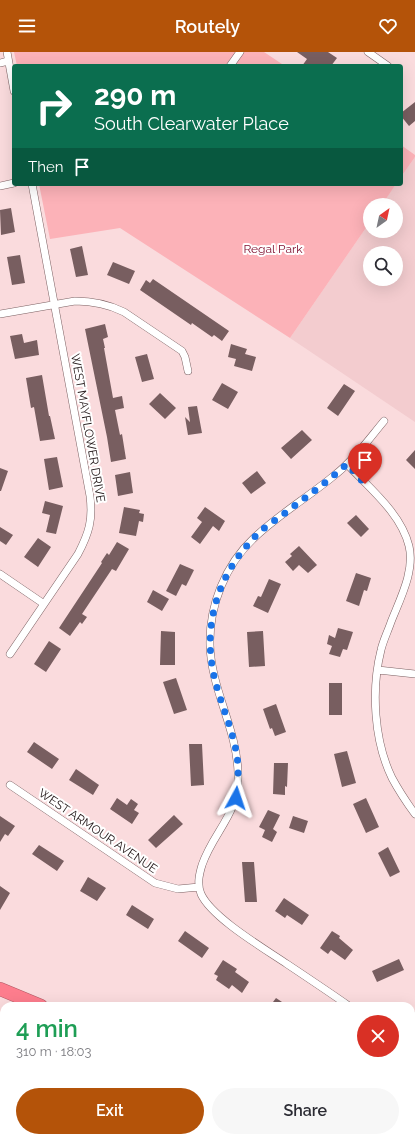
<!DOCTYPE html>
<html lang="en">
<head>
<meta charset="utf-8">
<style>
	:root { --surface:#fff; --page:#f7f7f7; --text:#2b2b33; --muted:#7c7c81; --accent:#b45309 }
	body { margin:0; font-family:Raleway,sans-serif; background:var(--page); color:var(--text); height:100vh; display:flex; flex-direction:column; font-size:15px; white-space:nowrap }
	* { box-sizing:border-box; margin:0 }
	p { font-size:13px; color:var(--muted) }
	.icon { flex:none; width:22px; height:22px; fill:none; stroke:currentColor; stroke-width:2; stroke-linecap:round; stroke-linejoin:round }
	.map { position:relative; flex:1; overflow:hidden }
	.sheet { position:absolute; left:0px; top:950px; width:415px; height:140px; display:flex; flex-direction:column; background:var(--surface); border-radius:12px 12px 0 0; box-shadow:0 4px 16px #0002 }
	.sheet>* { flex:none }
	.guide { position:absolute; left:12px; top:12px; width:391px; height:122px; border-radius:4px; box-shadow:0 4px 16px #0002; background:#0b6e4f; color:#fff; overflow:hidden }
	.needle { width:26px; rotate:33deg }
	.controls { position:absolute; left:363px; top:146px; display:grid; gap:8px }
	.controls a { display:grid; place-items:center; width:40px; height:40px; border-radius:50%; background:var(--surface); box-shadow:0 4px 16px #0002; font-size:20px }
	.pin { position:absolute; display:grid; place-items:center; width:34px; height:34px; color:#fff; margin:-41px -17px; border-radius:50% 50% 50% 0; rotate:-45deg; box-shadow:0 0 4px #0007 }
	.pin .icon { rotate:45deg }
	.me { position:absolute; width:44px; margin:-22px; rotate:5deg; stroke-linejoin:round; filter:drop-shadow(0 0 3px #0008) }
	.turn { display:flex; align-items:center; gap:14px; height:84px; padding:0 16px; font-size:18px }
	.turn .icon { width:52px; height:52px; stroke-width:2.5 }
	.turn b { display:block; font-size:28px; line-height:34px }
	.then { display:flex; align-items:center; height:38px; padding:0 16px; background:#0003; gap:8px; font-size:15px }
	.round { display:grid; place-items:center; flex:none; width:42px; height:42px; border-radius:21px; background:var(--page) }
	.head { display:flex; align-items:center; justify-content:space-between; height:68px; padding:0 16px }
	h1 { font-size:24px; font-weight:600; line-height:30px; color:#1e9e55 }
	.button { display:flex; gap:8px; margin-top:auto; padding:8px 16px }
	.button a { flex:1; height:46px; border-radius:24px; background:var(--accent); color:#fff; font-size:16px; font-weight:600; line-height:46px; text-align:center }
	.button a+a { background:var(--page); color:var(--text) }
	header { display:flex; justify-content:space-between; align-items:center; height:52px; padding:0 16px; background:var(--accent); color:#fff; font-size:18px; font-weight:600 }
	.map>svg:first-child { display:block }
	.built { fill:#f3cccf; fill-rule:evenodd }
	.green { fill:#fcb2b8 }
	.water { fill:#e98b94 }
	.building { fill:#785e60 }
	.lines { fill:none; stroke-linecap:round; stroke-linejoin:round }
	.lane-casing { stroke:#7b6062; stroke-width:4.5 }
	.street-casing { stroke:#7b6062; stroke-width:8 }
	.highway-casing { stroke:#b05964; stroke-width:14 }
	.lane { stroke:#fff; stroke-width:3.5 }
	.street { stroke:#fff; stroke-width:7 }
	.highway { stroke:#fd7d8d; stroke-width:13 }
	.route { stroke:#1a73e8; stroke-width:7; stroke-dasharray:0 12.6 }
	.labels { text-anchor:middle; stroke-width:4; stroke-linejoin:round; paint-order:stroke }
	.park-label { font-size:12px; fill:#7d0a2a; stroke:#fff }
	.street-label { font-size:12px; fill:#221718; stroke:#fff }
</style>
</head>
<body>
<header><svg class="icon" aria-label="menu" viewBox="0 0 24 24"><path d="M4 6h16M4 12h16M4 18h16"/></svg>Routely<svg class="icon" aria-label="heart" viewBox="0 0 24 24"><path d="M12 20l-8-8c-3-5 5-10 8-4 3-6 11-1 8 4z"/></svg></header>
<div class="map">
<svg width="415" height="1090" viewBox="0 0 415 1090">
	<rect width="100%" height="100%" fill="#fadbdd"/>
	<path class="built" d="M415,105V370L290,286L370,170V179H396V153H382L396,132H401V125ZM370,201H396V227H370Z"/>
	<path class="green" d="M14,0H264L285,14H17Z
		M401,93L415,103V105L401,125Z
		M39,132H396L382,153H370V170L290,286L120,176L50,187Z"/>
	<path class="water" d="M0,1042L4,1044V1086H60L62,1090H0Z"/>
	<path class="building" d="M297,0H328L337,6L331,14H302L307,7Z
		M415,50V69L409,74L401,64V61Z
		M11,156L15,180L1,183L0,158Z
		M82,194L88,223L76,225L70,197Z
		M20,203L25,231L12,233L7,205Z
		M113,210L135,219L129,232L107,223Z
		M153,227L229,279L222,289L214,283L212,285L192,271L191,273L140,238L146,228L150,231Z
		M105,272L108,285L103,287L105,296H104L113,346L122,344L124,356L115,358L120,383L122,382L126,407L111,410L107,385L85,277Z
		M22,282L24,291L37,288L39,303L15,307L10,284Z
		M231,292L247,297L245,302L256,305L252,319L234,314L236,307L228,305Z
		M147,302L154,327L142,330L135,305Z
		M42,323L49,364H50L55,387L40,389L34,355L31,356L26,326Z
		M222,331L238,340L228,357L212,348Z
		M344,332L355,339L338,364L327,356Z
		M160,341L176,356L165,367L149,352Z
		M197,354L202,381L188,383L185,365L190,370L188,355Z
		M302,378L312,388L291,407L281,396Z
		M415,398V417L406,408Z
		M57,405L63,435L49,438L44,407Z
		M0,416L8,419L1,439H0Z
		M257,419L266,431L251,442L242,431Z
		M130,420L133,441L118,444L115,423Z
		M45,449L63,454L56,482L46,480L50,463L42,461Z
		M124,455L140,458L139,461L144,462L143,470L139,469L136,484L119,481Z
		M205,455L225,469L219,479L213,474L200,492L191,485L202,470L197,466Z
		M356,463L369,477L361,485L347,471Z
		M0,475L13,483L6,493L0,489Z
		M38,486L51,495L38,515L24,505Z
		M117,490L129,497L116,519L112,517L82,562L87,565L82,572L80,570L70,584L59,576L102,511L101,510L107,501L109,503Z
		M299,494L317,513L308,521L299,513L293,519L285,510L292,504L290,502Z
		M180,512L194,518L186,534L182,532L176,544L166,539Z
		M356,521L371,526L367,539L364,538L359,554L346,549Z
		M269,527L281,532L268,561L253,554L258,544L261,545Z
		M153,538L169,547L162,559L147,550Z
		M338,576L353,580L347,598L343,597L340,605L329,602L332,594L327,592L329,583L335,586Z
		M161,579L175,580V613H160Z
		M263,579L265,614L249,615L247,580Z
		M49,589L61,597L46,620L34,612Z
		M176,626L187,658L174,662L163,630Z
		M329,631H342V663H329Z
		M276,652L286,680L275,684L272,676L270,677L263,657Z
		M34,690L59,707L52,717L27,700Z
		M189,692H202L204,733L191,734Z
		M347,699L356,731L342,735L334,702Z
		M274,711H288L287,735L285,734V743L273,742Z
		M76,717L99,733L93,743L69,728Z
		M117,746L127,753L131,747L138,752L134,758L139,761L132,772L110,757Z
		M366,746L379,775L366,781L353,752Z
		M268,758L280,763L273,777L277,780L272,790L262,785L265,778L259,775Z
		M174,763L183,772L156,796L148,788Z
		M0,764L15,774L8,784L5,782L0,790Z
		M293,764L308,769L304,781L289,776Z
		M39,793L64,809L57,819L32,802Z
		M388,795L400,820L390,825L378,801Z
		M242,810H254L257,850H245Z
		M88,825L106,836L97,849L80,839Z
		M0,834L10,841L0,858Z
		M284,846L309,863L302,873L287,863L285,866L275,859Z
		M132,853L154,867L148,877L126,863Z
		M185,879L209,896L202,906L178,889Z
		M332,879L340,884L339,886L353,898L345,908L331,898L328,902L320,896Z
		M399,907L404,918L377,930L372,919Z
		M223,908L237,917L235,920L249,930L242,941L232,933L229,937L216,928L218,924L214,922Z
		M276,946L288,954H270Z"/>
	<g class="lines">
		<g class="lane-casing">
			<path id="lane" d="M251,1090L254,1086"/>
		</g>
		<g class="street-casing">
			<path id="street" d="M7,0L14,39
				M368,0L388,14
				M0,11L8,9
				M230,14L240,0
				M0,134L14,131
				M0,262L75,249C93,249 108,252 124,260L182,299L185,305L188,319
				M347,412C369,436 401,461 409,494C415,519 400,547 391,570C388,579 383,589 381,598C371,638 374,689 392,726C399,739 407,751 415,762
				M0,522L44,552
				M10,602L78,502C89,481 93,468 90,444L32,132
				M378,618L415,622
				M10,733L155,831L178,837L199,835
				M349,954C329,940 308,926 287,912C265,897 212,866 201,842C197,832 199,823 202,813C214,778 240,762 238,721C237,677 211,637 210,593C209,554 225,513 254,486C279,462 310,444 336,422C355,407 369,387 384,369
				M411,971L415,964
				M411,996L415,999"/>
		</g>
		<g class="highway-casing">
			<path id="highway" d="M0,937L41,954
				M0,995L4,997
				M204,1086L211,1090
				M283,1086L290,1090"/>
		</g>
		<use href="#lane" class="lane"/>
		<use href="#street" class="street"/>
		<use href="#highway" class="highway"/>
	</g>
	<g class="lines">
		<path class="route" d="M236,746C238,732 239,718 237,704C233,678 221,653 215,628C202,577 216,526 252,488C261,477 274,469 285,461C306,445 327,430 347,412L365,432"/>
	</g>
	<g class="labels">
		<g class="park-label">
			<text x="273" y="201">Regal Park</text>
		</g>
		<g class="street-label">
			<text transform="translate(88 376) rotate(80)" y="4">WEST MAYFLOWER DRIVE</text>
			<text transform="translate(98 779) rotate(34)" y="4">WEST ARMOUR AVENUE</text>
		</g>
	</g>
</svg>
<div class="controls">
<a><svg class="needle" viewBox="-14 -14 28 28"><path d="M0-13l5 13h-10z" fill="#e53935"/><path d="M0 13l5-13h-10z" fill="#7c7c81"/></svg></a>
<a><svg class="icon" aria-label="search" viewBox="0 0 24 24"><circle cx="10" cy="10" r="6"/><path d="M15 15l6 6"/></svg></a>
</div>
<div class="pin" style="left:365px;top:432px;background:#d93025"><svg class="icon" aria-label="arrive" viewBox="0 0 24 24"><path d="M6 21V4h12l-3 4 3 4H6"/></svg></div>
<svg class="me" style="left:236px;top:746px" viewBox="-20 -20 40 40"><path d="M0-17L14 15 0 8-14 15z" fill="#1a73e8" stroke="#fff" stroke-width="4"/></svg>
<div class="guide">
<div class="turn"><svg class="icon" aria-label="right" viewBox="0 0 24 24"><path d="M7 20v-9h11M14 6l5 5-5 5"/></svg><div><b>290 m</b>South Clearwater Place</div></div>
<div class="then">Then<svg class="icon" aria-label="arrive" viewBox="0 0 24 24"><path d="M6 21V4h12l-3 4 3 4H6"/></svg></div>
</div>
<section class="sheet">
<div class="head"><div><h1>4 min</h1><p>310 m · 18:03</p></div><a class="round" style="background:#d93025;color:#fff"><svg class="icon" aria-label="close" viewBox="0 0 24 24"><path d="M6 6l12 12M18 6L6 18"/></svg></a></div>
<div class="button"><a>Exit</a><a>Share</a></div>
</section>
</div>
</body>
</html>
